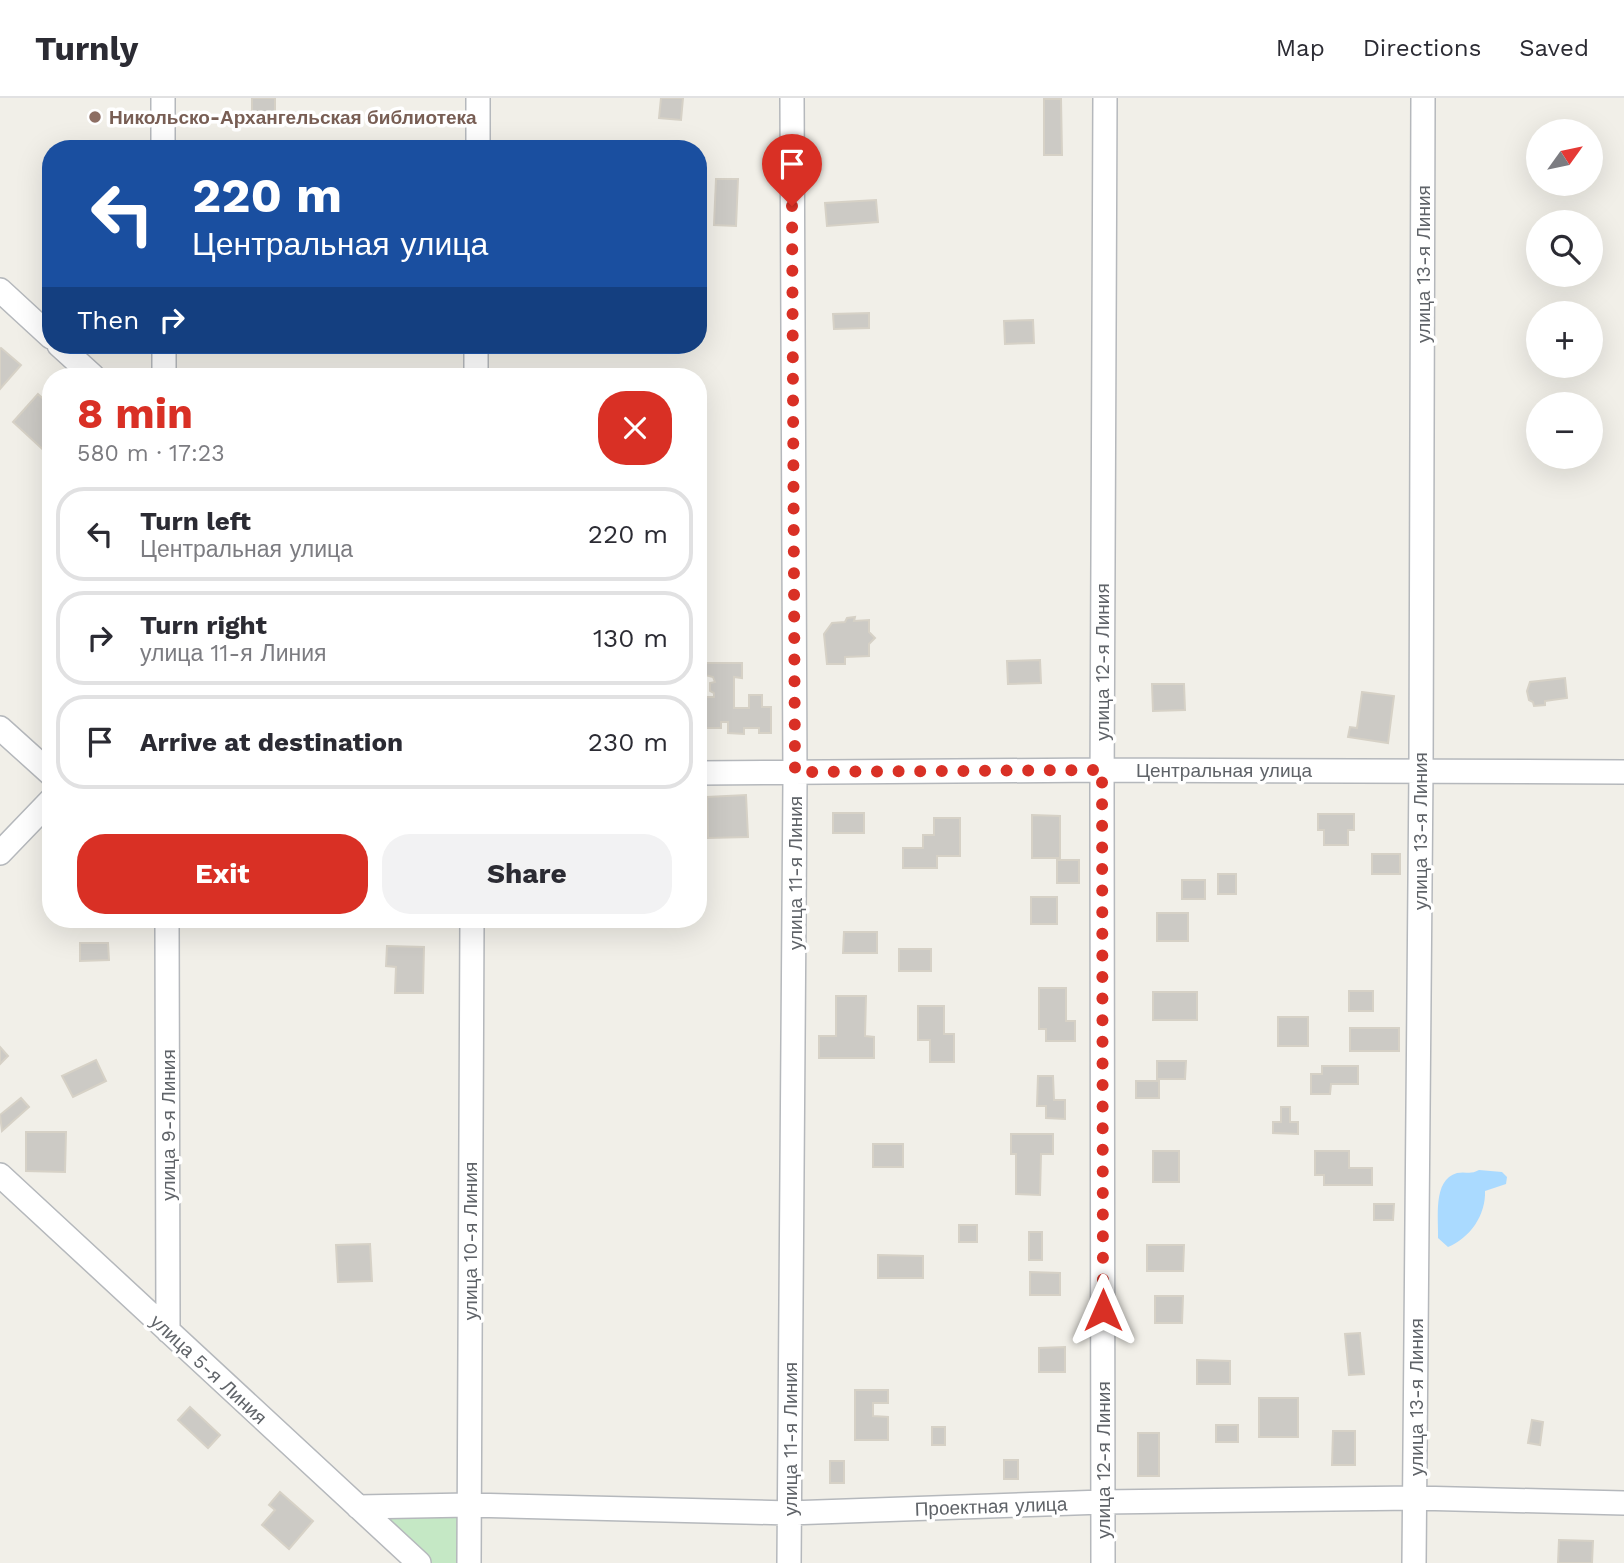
<!DOCTYPE html>
<html lang="en">
<head>
<meta charset="utf-8">
<style>
	:root { --surface:#fff; --page:#f2f2f3; --text:#2b2b33; --muted:#7c7c81; --line:#e1e1e2; --accent:#d93025 }
	body { margin:0; font-family:"Work Sans",sans-serif; background:var(--page); color:var(--text); height:100vh; display:flex; flex-direction:column; font-size:26px; white-space:nowrap }
	* { box-sizing:border-box; margin:0 }
	p { font-size:23px; color:var(--muted) }
	.icon { flex:none; width:38px; height:38px; fill:none; stroke:currentColor; stroke-width:2; stroke-linecap:round; stroke-linejoin:round }
	.map { position:relative; flex:1; overflow:hidden }
	.panel { position:absolute; left:42px; top:270px; width:665px; height:560px; display:flex; flex-direction:column; background:var(--surface); border-radius:28px; box-shadow:0 7px 28px #0002 }
	.panel>* { flex:none }
	.hud { position:absolute; left:42px; top:42px; width:665px; height:214px; border-radius:28px; box-shadow:0 7px 28px #0002; background:#1a4fa0; color:#fff; overflow:hidden }
	.needle { width:46px; rotate:57deg }
	.fabs { position:absolute; left:1526px; top:21px; display:grid; gap:14px }
	.fabs a { display:grid; place-items:center; width:77px; height:77px; border-radius:50%; background:var(--surface); box-shadow:0 7px 28px #0002; font-size:35px }
	.pin { position:absolute; display:grid; place-items:center; width:60px; height:60px; color:#fff; margin:-72px -30px; border-radius:50% 50% 50% 0; rotate:-45deg; box-shadow:0 0 7px #0007 }
	.pin .icon { rotate:45deg }
	.me { position:absolute; width:77px; margin:-38px; rotate:0deg; stroke-linejoin:round; filter:drop-shadow(0 0 5px #0008) }
	.turn { display:flex; align-items:center; gap:24px; height:147px; padding:0 35px; font-size:32px }
	.turn .icon { width:91px; height:91px; stroke-width:2.5 }
	.turn b { display:block; font-size:49px; line-height:60px }
	.then { display:flex; align-items:center; height:66px; padding:0 35px; background:#0003; gap:14px; font-size:26px }
	.round { display:grid; place-items:center; flex:none; width:74px; height:74px; border-radius:28px; background:var(--page) }
	.summary { display:flex; align-items:center; justify-content:space-between; height:119px; padding:0 35px }
	h1 { font-size:42px; font-weight:700; line-height:52px; color:var(--accent) }
	.action { display:flex; gap:14px; margin-top:auto; padding:14px 35px }
	.action a { flex:1; height:80px; border-radius:28px; background:var(--accent); color:#fff; font-size:28px; font-weight:700; line-height:80px; text-align:center }
	.action a+a { background:var(--page); color:var(--text) }
	ul { padding:0; list-style:none }
	li { display:flex; align-items:center; gap:21px; height:94px; margin:0 14px 10px; padding:0 21px; border:4px solid var(--line); border-radius:28px }
	li div { flex:1 }
	li b { display:block; font-size:26px }
	li em { font-style:normal }
	header { display:flex; align-items:center; gap:42px; box-sizing:border-box; height:98px; padding:0 35px; background:var(--surface); border-bottom:2px solid var(--line) }
	header strong { font-size:33px }
	nav { display:flex; gap:38px; margin-inline-start:auto; font-size:24px }
	.map>svg:first-child { display:block }
	.green { fill:#c5e8c5 }
	.water { fill:#aadaff }
	.building { fill:#cccac5; stroke:#d6d1c6; stroke-width:2 }
	.lines { fill:none; stroke-linecap:round; stroke-linejoin:round }
	.minor-casing { stroke:#b5b8bc; stroke-width:26 }
	.minor { stroke:#fff; stroke-width:23 }
	.route { stroke:#d93025; stroke-width:12; stroke-dasharray:0 21.6 }
	.education-dot { fill:#8d6e63; stroke:#fff; stroke-width:2.5 }
	.labels { text-anchor:middle; stroke-width:7; stroke-linejoin:round; paint-order:stroke }
	.education-label { font-size:19px; font-weight:bold; fill:#785e54; stroke:#fff; text-anchor:start }
	.street-label { font-size:19px; fill:#5f6368; stroke:#fff }
</style>
</head>
<body>
<header>
<strong>Turnly</strong>
<nav><a>Map</a><a>Directions</a><a>Saved</a></nav>
</header>
<div class="map">
<svg width="1624" height="1465" viewBox="0 0 1624 1465">
	<rect width="100%" height="100%" fill="#f1efe8"/>
	<path class="green" d="M460,1415L461,1465H427L375,1416Z"/>
	<path class="water" d="M1479,1072L1502,1074L1507,1079L1506,1086L1485,1093C1486,1117 1470,1140 1448,1149L1438,1140C1439,1121 1432,1082 1457,1075C1466,1073 1470,1077 1479,1072Z"/>
	<path class="building" d="M252,0H275V18L252,17Z
		M661,0H683L681,22L659,20Z
		M1044,1H1061L1062,57H1044Z
		M716,81H738L736,128L714,127Z
		M876,102L878,124L827,128L825,105Z
		M869,215V230L834,231L833,216Z
		M1033,222L1034,245L1005,246L1004,223Z
		M1,250L21,267L0,291V251Z
		M38,296L51,308V359L13,324Z
		M855,519L854,523L869,522V534L875,540L869,546V558L845,559V566H827L824,536L832,525L845,524L847,520Z
		M1040,562L1041,585L1008,586L1007,563Z
		M705,565H742V580L734,579V610H749V597H762V609H771V635H759V630H744V636L728,635V624H721V630H704V621H698L699,604H703V599H714V595L710,593V585L715,584L713,579L705,577Z
		M1565,580L1567,600L1545,603V607L1534,608L1533,604L1529,602L1527,593L1530,584Z
		M1152,586H1184L1185,612L1153,613Z
		M1362,594L1394,598L1388,645L1348,639L1350,629L1357,630Z
		M746,697L748,739L708,740L707,699Z
		M833,715H864V735H833Z
		M1318,716H1354V732H1348V747H1324V732H1318Z
		M1032,717L1060,718V760H1032Z
		M934,720H960V758H937V770H903V750H923V737H934Z
		M1372,756H1400V776H1372Z
		M1057,762H1079V785H1057Z
		M1218,776H1236V796H1218Z
		M1182,782H1205V801H1182Z
		M1031,799H1057V826H1031Z
		M1157,815H1188V843H1157Z
		M844,834H877V855H843Z
		M80,845H108L109,862L80,863Z
		M387,848L424,849L423,895H395L396,869L386,868Z
		M899,851H931V873H899Z
		M1039,890H1066V923H1075V943H1046V931H1039Z
		M1349,893H1373V913H1349Z
		M1153,894H1197V922H1153Z
		M836,898H866L865,938L874,939V960H819V938H836Z
		M918,908H944V936H954V964H930V942H918Z
		M1278,919H1308V948H1278Z
		M1350,930H1399V953H1350Z
		M0,949L8,958L0,966Z
		M96,962L106,983L73,999L62,978Z
		M1157,963H1186L1185,981H1157Z
		M1322,968H1358V986H1331L1330,996H1311V976H1322Z
		M1038,978H1053L1054,1002H1065V1021L1046,1020V1008H1037Z
		M1136,983H1159V1000H1136Z
		M21,1000L29,1009L2,1033L0,1017Z
		M1281,1009H1290V1024H1298V1036L1273,1035V1024H1281Z
		M26,1034H66L65,1074L26,1073Z
		M1011,1036H1053V1056H1041L1040,1097L1016,1096V1056H1011Z
		M873,1046H903V1069H873Z
		M1153,1053H1179V1084H1153Z
		M1315,1053H1349V1070H1372V1087H1324V1077H1315Z
		M1374,1106H1394L1393,1122H1374Z
		M959,1127H977V1144H959Z
		M1029,1134H1042V1162H1029Z
		M370,1146L372,1183L338,1184L336,1147Z
		M1147,1147H1184L1183,1173H1147Z
		M878,1157L923,1158V1180H878Z
		M1030,1174L1060,1175V1197H1030Z
		M1155,1198H1183L1182,1225H1155Z
		M1360,1235L1364,1276L1349,1277L1345,1236Z
		M1065,1249V1274H1039V1250Z
		M1197,1262L1230,1263V1286H1197Z
		M855,1292H888V1305H873V1318L888,1319V1342H855Z
		M1259,1300H1298V1339H1259Z
		M190,1309L220,1337L208,1350L178,1322Z
		M1532,1322L1543,1324L1540,1347L1528,1345Z
		M1216,1327H1238V1344H1216Z
		M932,1329H945V1347H932Z
		M1333,1333H1355V1367H1332Z
		M1138,1335H1159V1378H1138Z
		M1004,1362H1018V1381H1004Z
		M830,1363H844V1385H830Z
		M280,1394L313,1423L289,1451L262,1427L275,1412L269,1407Z
		M1559,1442L1593,1443L1592,1465H1558Z"/>
	<g class="lines">
		<g class="minor-casing">
			<path id="minor" d="M163,0V51
				M478,51V0
				M0,192L51,239
				M59,247L93,278
				M164,247V278
				M476,278V247
				M0,630L51,676
				M698,675L1102,672L1624,674
				M0,755L51,702
				M167,821L168,1233
				M0,1077L419,1465
				M358,1409L469,1407L789,1415L1103,1404L1415,1400L1624,1405
				M469,1465L472,821
				M789,1465L795,682L792,0
				M1103,1465L1102,693L1105,0
				M1414,1465L1421,672L1423,0"/>
		</g>
		<use href="#minor" class="minor"/>
	</g>
	<g class="lines">
		<path class="route" d="M792,108L795,674L1102,672L1103,1212"/>
	</g>
	<circle class="education-dot" cx="95" cy="19" r="7"/>
	<g class="labels">
		<g class="education-label">
			<text x="109" y="26">Никольско-Архангельская библиотека</text>
		</g>
		<g class="street-label">
			<text transform="translate(1423 166) rotate(-90)" y="7">улица 13-я Линия</text>
			<text transform="translate(1102 564) rotate(-90)" y="7">улица 12-я Линия</text>
			<text x="1224" y="679">Центральная улица</text>
			<text transform="translate(1420 733) rotate(-90)" y="7">улица 13-я Линия</text>
			<text transform="translate(795 775) rotate(-90)" y="7">улица 11-я Линия</text>
			<text transform="translate(168 1027) rotate(-90)" y="7">улица 9-я Линия</text>
			<text transform="translate(470 1143) rotate(-90)" y="7">улица 10-я Линия</text>
			<text transform="translate(209 1271) rotate(43)" y="7">улица 5-я Линия</text>
			<text transform="translate(1416 1299) rotate(-90)" y="7">улица 13-я Линия</text>
			<text transform="translate(790 1341) rotate(-90)" y="7">улица 11-я Линия</text>
			<text transform="translate(1103 1362) rotate(-90)" y="7">улица 12-я Линия</text>
			<text transform="translate(991 1408) rotate(-2)" y="7">Проектная улица</text>
		</g>
	</g>
</svg>
<div class="fabs">
<a><svg class="needle" viewBox="-14 -14 28 28"><path d="M0-13l5 13h-10z" fill="#e53935"/><path d="M0 13l5-13h-10z" fill="#7c7c81"/></svg></a>
<a><svg class="icon" aria-label="search" viewBox="0 0 24 24"><circle cx="10" cy="10" r="6"/><path d="M15 15l6 6"/></svg></a>
<a>+</a>
<a>−</a>
</div>
<div class="pin" style="left:792px;top:108px;background:#d93025"><svg class="icon" aria-label="arrive" viewBox="0 0 24 24"><path d="M6 21V4h12l-3 4 3 4H6"/></svg></div>
<svg class="me" style="left:1103px;top:1212px" viewBox="-20 -20 40 40"><path d="M0-17L14 15 0 8-14 15z" fill="#d93025" stroke="#fff" stroke-width="4"/></svg>
<div class="hud">
<div class="turn"><svg class="icon" aria-label="left" viewBox="0 0 24 24"><path d="M17 20v-9H6M10 6l-5 5 5 5"/></svg><div><b>220 m</b>Центральная улица</div></div>
<div class="then">Then<svg class="icon" aria-label="right" viewBox="0 0 24 24"><path d="M7 20v-9h11M14 6l5 5-5 5"/></svg></div>
</div>
<section class="panel">
<div class="summary"><div><h1>8 min</h1><p>580 m · 17:23</p></div><a class="round" style="background:#d93025;color:#fff"><svg class="icon" aria-label="close" viewBox="0 0 24 24"><path d="M6 6l12 12M18 6L6 18"/></svg></a></div>
<ul>
<li><svg class="icon" aria-label="left" viewBox="0 0 24 24"><path d="M17 20v-9H6M10 6l-5 5 5 5"/></svg><div><b>Turn left</b><p>Центральная улица</p></div><em>220 m</em></li>
<li><svg class="icon" aria-label="right" viewBox="0 0 24 24"><path d="M7 20v-9h11M14 6l5 5-5 5"/></svg><div><b>Turn right</b><p>улица 11-я Линия</p></div><em>130 m</em></li>
<li><svg class="icon" aria-label="arrive" viewBox="0 0 24 24"><path d="M6 21V4h12l-3 4 3 4H6"/></svg><div><b>Arrive at destination</b></div><em>230 m</em></li>
</ul>
<div class="action"><a>Exit</a><a>Share</a></div>
</section>
</div>
</body>
</html>
